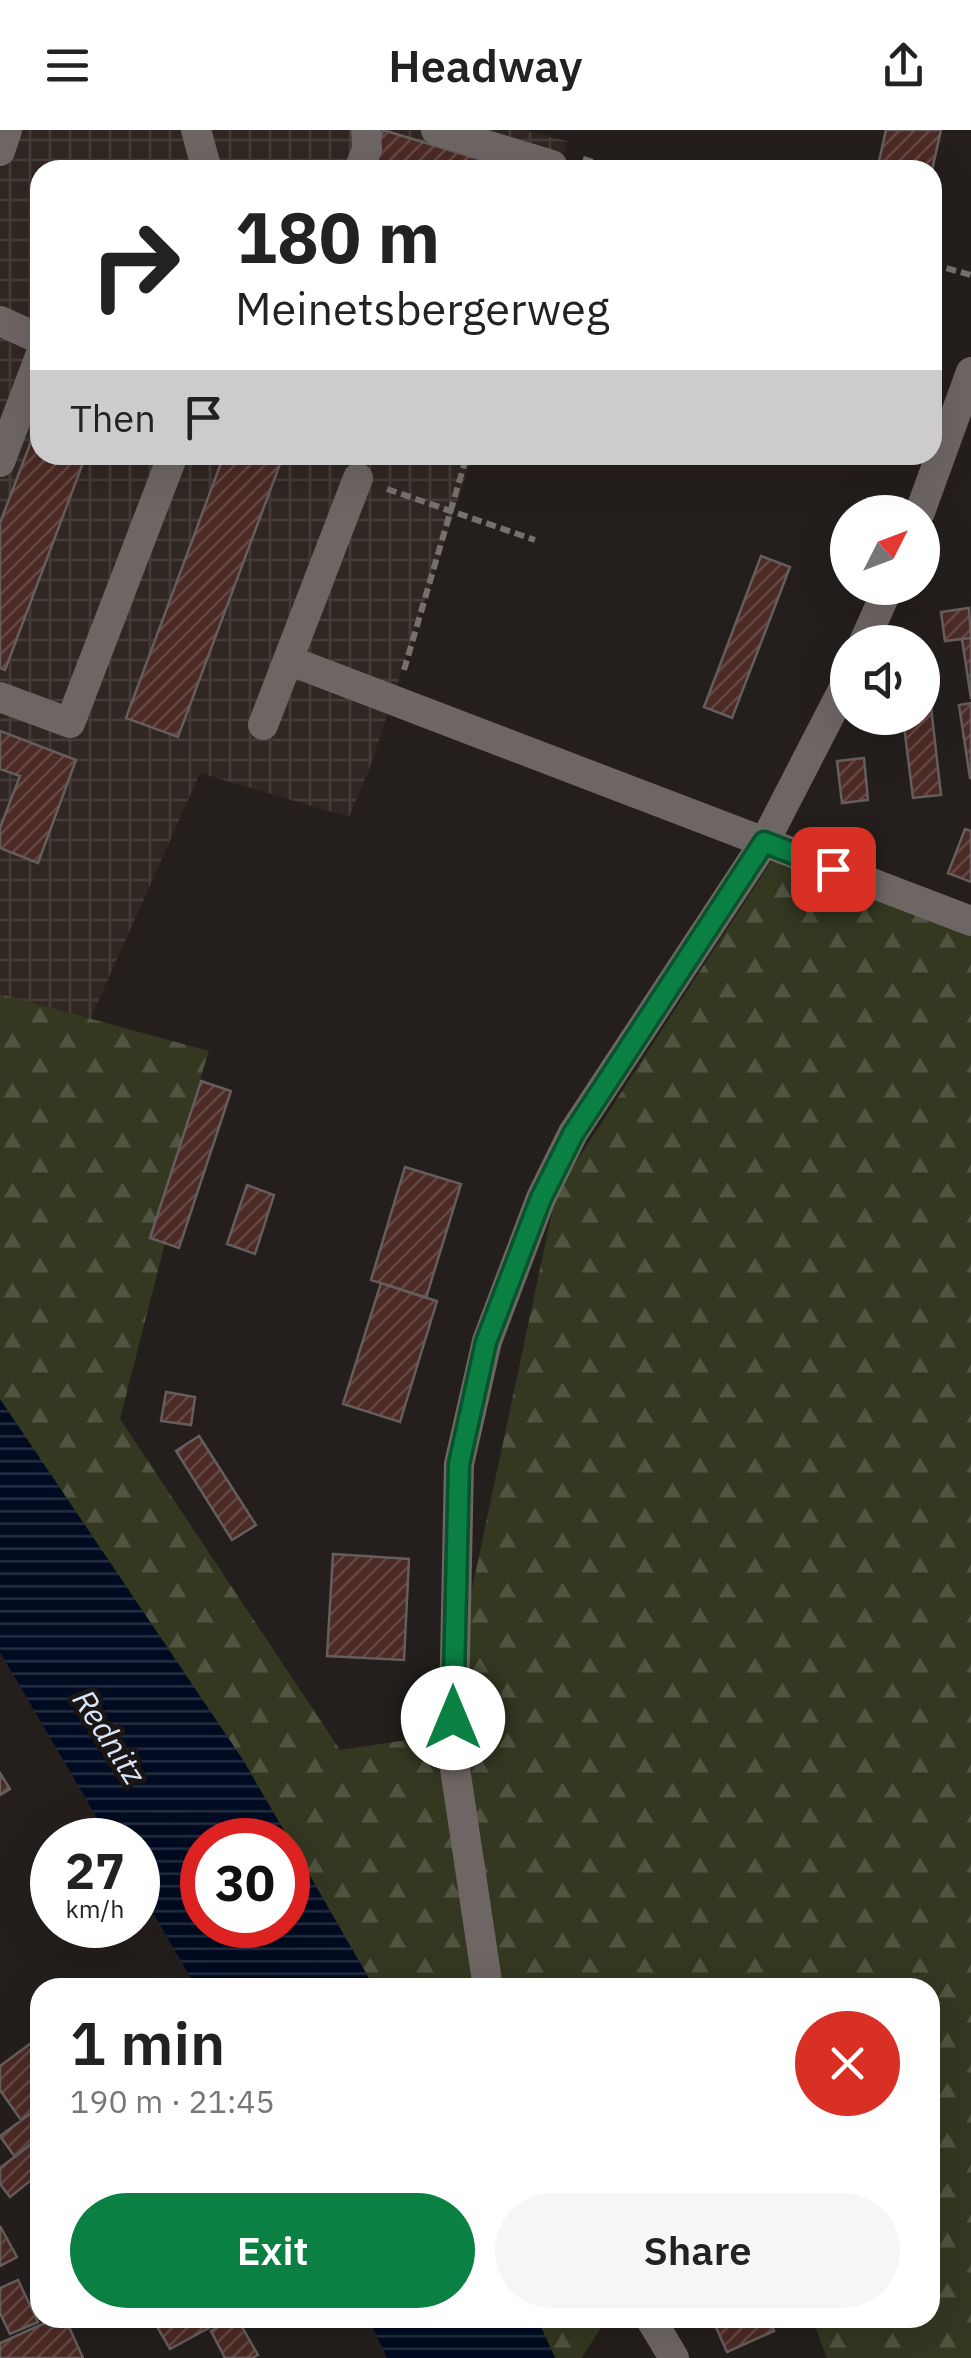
<!DOCTYPE html>
<html lang="en">
<head>
<meta charset="utf-8">
<style>
	:root { --surface:#fff; --page:#f6f6f6; --text:#222; --muted:#767676; --accent:#0b8043 }
	body { margin:0; font-family:"IBM Plex Sans",sans-serif; background:var(--page); color:var(--text); height:100vh; display:flex; flex-direction:column; font-size:38px; white-space:nowrap }
	* { box-sizing:border-box; margin:0 }
	p { font-size:32px; color:var(--muted) }
	.icon { flex:none; width:55px; height:55px; fill:none; stroke:currentColor; stroke-width:2; stroke-linecap:round; stroke-linejoin:round }
	.map { position:relative; flex:1; overflow:hidden }
	.details { position:absolute; left:30px; top:1848px; width:910px; height:350px; display:flex; flex-direction:column; background:var(--surface); border-radius:30px; box-shadow:0 10px 40px #0002 }
	.details>* { flex:none }
	.hud { position:absolute; left:30px; top:30px; width:912px; height:305px; border-radius:30px; box-shadow:0 10px 40px #0002; background:#fff; color:var(--text); overflow:hidden }
	.needle { width:65px; rotate:48deg }
	.fabs { position:absolute; left:830px; top:365px; display:grid; gap:20px }
	.fabs a { display:grid; place-items:center; width:110px; height:110px; border-radius:50%; background:var(--surface); box-shadow:0 10px 40px #0002; font-size:50px }
	.speed { position:absolute; left:30px; top:1688px; display:flex; gap:20px; font-size:50px; font-weight:700; text-align:center }
	.speed>* { display:grid; place-content:center; width:130px; height:130px; border-radius:50%; background:var(--surface); box-shadow:0 10px 40px #0002; line-height:1 }
	.speed small { font-size:25px; font-weight:400 }
	.speed .limit { border:15px solid #d22; background:#fff; color:#111 }
	.pin { position:absolute; display:grid; place-items:center; width:85px; height:85px; color:#fff; margin:-42px; border-radius:20px; box-shadow:0 5px 15px #0006 }
	.me { position:absolute; width:110px; margin:-55px; rotate:0deg; stroke-linejoin:round; filter:drop-shadow(0 0 8px #0008) }
	.turn { display:flex; align-items:center; gap:35px; height:210px; padding:0 40px; font-size:45px }
	.turn .icon { width:130px; height:130px; stroke-width:2.5 }
	.turn b { display:block; font-size:70px; line-height:85px }
	.then { display:flex; align-items:center; height:95px; padding:0 40px; background:#0003; gap:20px; font-size:38px }
	.round { display:grid; place-items:center; flex:none; width:105px; height:105px; border-radius:52px; background:var(--page) }
	.headline { display:flex; align-items:center; justify-content:space-between; height:170px; padding:0 40px }
	h1 { font-size:60px; font-weight:600; line-height:75px }
	.primary-button { display:flex; gap:20px; margin-top:auto; padding:20px 40px }
	.primary-button a { flex:1; height:115px; border-radius:60px; background:var(--accent); color:#fff; font-size:40px; font-weight:600; line-height:115px; text-align:center }
	.primary-button a+a { background:var(--page); color:var(--text) }
	header { display:flex; justify-content:space-between; align-items:center; height:130px; padding:0 40px; background:var(--surface); font-size:45px; font-weight:600 }
	.map>svg:first-child { display:block }
	.industrial { fill:url(#industrial-grid) }
	.forest { fill:url(#forest-firs) }
	.water { fill:url(#water-rules); fill-rule:evenodd }
	.building { fill:url(#building-hatch); stroke:#655e5d; stroke-width:2.5 }
	.lines { fill:none; stroke-linecap:round; stroke-linejoin:round }
	.path { stroke:#75716f; stroke-width:6; stroke-dasharray:10 5; stroke-linecap:butt }
	.minor { stroke:#6d6664; stroke-width:30 }
	.route-casing { stroke:#07532c; stroke-width:25 }
	.route { stroke:#0b8043; stroke-width:18 }
	.labels { text-anchor:middle; stroke-width:10; stroke-linejoin:round; paint-order:stroke }
	.water-label { font-size:32px; font-style:italic; fill:#d7e5fa; stroke:#1a1614 }
</style>
</head>
<body>
<header><svg class="icon" aria-label="menu" viewBox="0 0 24 24"><path d="M4 6h16M4 12h16M4 18h16"/></svg>Headway<svg class="icon" aria-label="share" viewBox="0 0 24 24"><path d="M12 15V3M7 8l5-5 5 5M5 13v7h14v-7"/></svg></header>
<div class="map">
<svg width="971" height="2228" viewBox="0 0 971 2228">
	<defs>
		<pattern id="industrial-grid" width="8" height="8" patternUnits="userSpaceOnUse" patternTransform="scale(2.5)"><rect width="8" height="8" fill="#312722"/><path d="M0 4h8M4 0v8" fill="none" stroke="#453c37"/></pattern>
		<pattern id="forest-firs" width="22" height="20" patternUnits="userSpaceOnUse" patternTransform="scale(2.5)"><rect width="22" height="20" fill="#343821"/><path d="M5 1l3.5 6h-7zM16 11l3.5 6h-7z" fill="#515441"/></pattern>
		<pattern id="water-rules" width="6" height="5" patternUnits="userSpaceOnUse" patternTransform="scale(2.5)"><rect width="6" height="5" fill="#000b21"/><path d="M0 2.5h6" fill="none" stroke="#252e41"/></pattern>
		<pattern id="building-hatch" width="6" height="6" patternUnits="userSpaceOnUse" patternTransform="scale(2.5)"><rect width="6" height="6" fill="#4c2a25"/><path d="M-1 1l2-2M0 6l6-6M5 7l2-2" fill="none" stroke="#654844"/></pattern>
	</defs>
	<rect width="100%" height="100%" fill="#241f1d"/>
	<path class="industrial" d="M0,0H522L567,11L559,40H40V325H473L370,637L349,687L200,643L89,892L0,864Z"/>
	<path class="forest" d="M774,727L971,803V2228H827L812,2188H930V1858L374,1857L243,1630L0,1269V864L209,921L150,1107L165,1113L120,1289L340,1620L441,1605L556,1063Z
		M537,2188H608L581,2228H555Z"/>
	<path class="water" d="M0,1269L243,1630L374,1857H196L138,1757V1710H110L0,1522ZM202,1710H288V1795H202Z
		M368,2188H537L555,2228H387Z"/>
	<path class="building" d="M383,0L515,40H371Z
		M886,0H941L932,40H877Z
		M40,288V325H86L5,540L0,538V393Z
		M224,325L283,326L178,607L126,588Z
		M761,426L790,437L732,588L704,577Z
		M969,478L971,508L945,511L941,482Z
		M971,508V569L962,509Z
		M971,573V648H970L959,575Z
		M931,577L941,665L913,668L903,588H922V578Z
		M0,601L76,630L38,733L0,718V698L20,646L0,639Z
		M864,628L868,670L842,673L837,631Z
		M965,699L971,701V752L948,743Z
		M201,951L231,961L179,1118L150,1108Z
		M405,1037L461,1054L426,1168L371,1150Z
		M247,1055L274,1065L255,1124L227,1114Z
		M381,1153L437,1171L400,1292L343,1274Z
		M166,1262L195,1267L191,1295L161,1291Z
		M199,1306L256,1395L232,1410L176,1321Z
		M333,1424L409,1429L404,1530L327,1526Z
		M0,1643L10,1659L0,1665Z
		M38,1908L40,1977L21,1990L0,1960V1936Z
		M34,1981L40,1988V2007L15,2027L0,2006Z
		M40,2007V2043L10,2067L0,2054V2038Z
		M0,2096L17,2127L0,2136Z
		M18,2150L38,2192L10,2204L0,2183V2158Z
		M56,2188H65L83,2228H0V2213Z
		M152,2188H227L170,2219Z
		M237,2188L258,2225L252,2228H225L211,2201Z
		M712,2188H768L774,2201L727,2222Z"/>
	<g class="lines">
		<path class="path" d="M583,29L620,40
			M932,134L971,145
			M387,359L535,410
			M404,540L467,325"/>
		<path class="minor" d="M196,0L207,40
			M436,0L552,35
			M0,21L7,0
			M359,40L367,19L366,0
			M0,191L40,209
			M0,332L40,226
			M920,382L971,242
			M864,512L888,458
			M288,530L971,791
			M0,567L70,593L173,325
			M263,595L358,348
			M488,1858L453,1625L459,1334L487,1211L541,1068L573,1003L764,713L848,550
			M650,2188L674,2228"/>
	</g>
	<g class="lines">
		<g class="route-casing">
			<path id="route" d="M453,1588L459,1334L486,1212L541,1068L573,1004L764,712L833,739"/>
		</g>
		<use href="#route" class="route"/>
	</g>
	<g class="labels">
		<g class="water-label">
			<text transform="translate(109 1607) rotate(57)" y="11">Rednitz</text>
		</g>
	</g>
</svg>
<div class="fabs">
<a><svg class="needle" viewBox="-14 -14 28 28"><path d="M0-13l5 13h-10z" fill="#e53935"/><path d="M0 13l5-13h-10z" fill="#767676"/></svg></a>
<a><svg class="icon" aria-label="sound" viewBox="0 0 24 24"><path d="M4 9h4l5-4v14l-5-4H4zM17 9q2 3 0 6"/></svg></a>
</div>
<div class="speed"><div>27<small>km/h</small></div><div class="limit">30</div></div>
<div class="pin" style="left:833px;top:739px;background:#d93025"><svg class="icon" aria-label="arrive" viewBox="0 0 24 24"><path d="M6 21V4h12l-3 4 3 4H6"/></svg></div>
<svg class="me" style="left:453px;top:1588px" viewBox="-20 -20 40 40"><circle r="19" fill="#fff"/><path d="M0-13L10 11 0 6-10 11z" fill="#0b8043"/></svg>
<div class="hud">
<div class="turn"><svg class="icon" aria-label="right" viewBox="0 0 24 24"><path d="M7 20v-9h11M14 6l5 5-5 5"/></svg><div><b>180 m</b>Meinetsbergerweg</div></div>
<div class="then">Then<svg class="icon" aria-label="arrive" viewBox="0 0 24 24"><path d="M6 21V4h12l-3 4 3 4H6"/></svg></div>
</div>
<section class="details">
<div class="headline"><div><h1>1 min</h1><p>190 m · 21:45</p></div><a class="round" style="background:#d93025;color:#fff"><svg class="icon" aria-label="close" viewBox="0 0 24 24"><path d="M6 6l12 12M18 6L6 18"/></svg></a></div>
<div class="primary-button"><a>Exit</a><a>Share</a></div>
</section>
</div>
</body>
</html>
